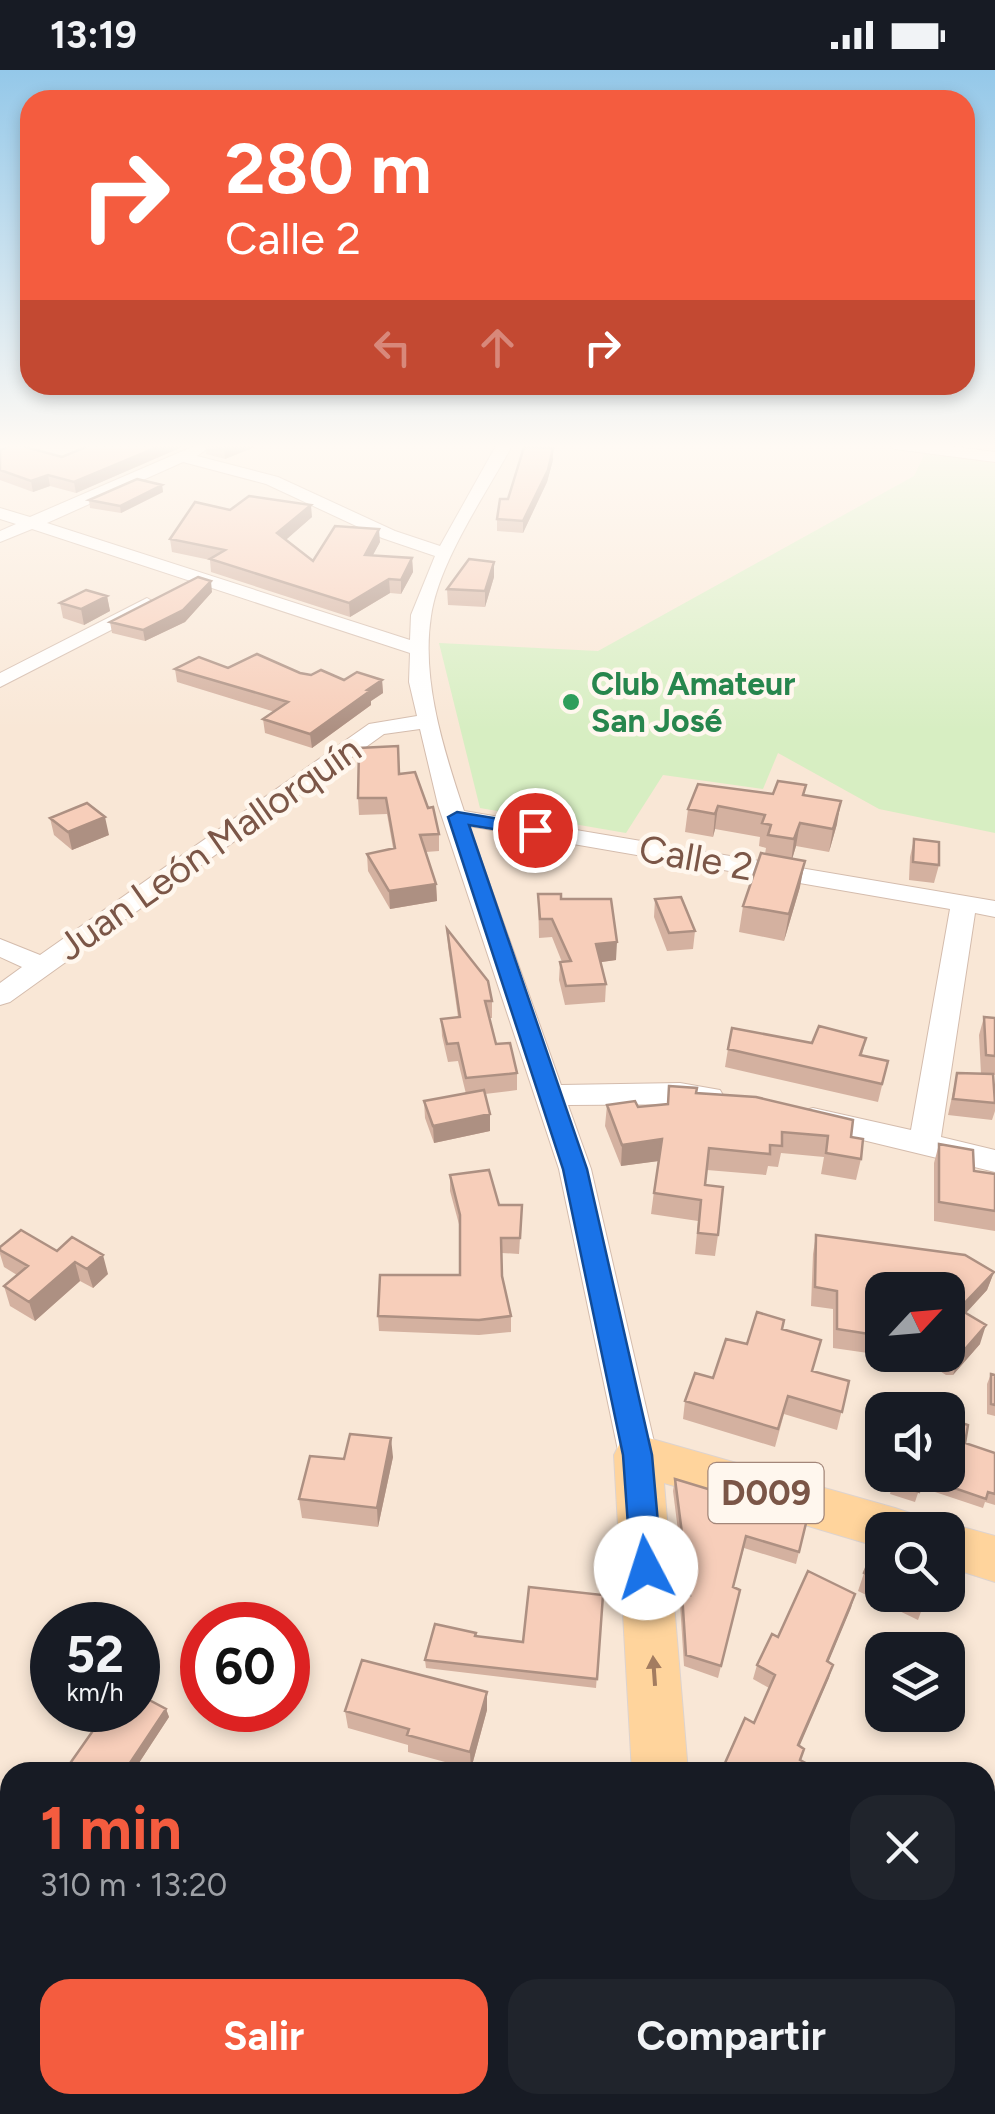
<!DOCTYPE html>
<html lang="es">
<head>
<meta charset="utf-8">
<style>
	:root { --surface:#171b24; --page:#20242c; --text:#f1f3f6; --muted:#9ea1a6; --accent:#f45c3f }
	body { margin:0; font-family:Figtree,sans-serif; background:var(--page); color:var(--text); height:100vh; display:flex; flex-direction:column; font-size:38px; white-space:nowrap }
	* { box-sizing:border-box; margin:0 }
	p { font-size:32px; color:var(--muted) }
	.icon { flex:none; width:55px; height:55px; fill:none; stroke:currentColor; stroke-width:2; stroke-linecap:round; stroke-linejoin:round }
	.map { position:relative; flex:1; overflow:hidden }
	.sheet { position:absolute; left:0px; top:1692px; width:995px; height:352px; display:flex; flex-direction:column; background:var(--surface); border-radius:30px 30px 0 0; box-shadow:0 5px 15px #0003 }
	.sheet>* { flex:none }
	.guide { position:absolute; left:20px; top:20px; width:955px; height:305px; border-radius:30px; box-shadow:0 5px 15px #0003; background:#f45c3f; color:#fff; overflow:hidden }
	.needle { width:65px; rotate:64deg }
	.fabs { position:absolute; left:865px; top:1202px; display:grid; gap:20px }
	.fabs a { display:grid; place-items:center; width:100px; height:100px; border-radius:20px; background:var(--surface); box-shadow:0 5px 15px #0003; font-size:50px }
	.speed { position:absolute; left:30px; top:1532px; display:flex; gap:20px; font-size:50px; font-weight:700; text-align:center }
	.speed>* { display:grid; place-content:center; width:130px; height:130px; border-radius:50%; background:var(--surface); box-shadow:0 5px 15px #0003; line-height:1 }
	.speed small { font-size:25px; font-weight:400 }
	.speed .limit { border:15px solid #d22; background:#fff; color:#111 }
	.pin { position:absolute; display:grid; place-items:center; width:85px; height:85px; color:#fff; margin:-42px; border:5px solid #fff; border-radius:50%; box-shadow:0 2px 10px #0007 }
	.me { position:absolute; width:110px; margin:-55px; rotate:355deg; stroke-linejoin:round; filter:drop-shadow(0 0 8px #0008) }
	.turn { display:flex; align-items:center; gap:35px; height:210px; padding:0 40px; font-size:45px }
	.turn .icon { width:130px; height:130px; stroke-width:2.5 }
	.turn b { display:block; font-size:70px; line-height:85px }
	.lanes { display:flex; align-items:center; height:95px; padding:0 40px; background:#0003; justify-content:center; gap:50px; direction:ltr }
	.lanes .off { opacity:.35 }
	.round { display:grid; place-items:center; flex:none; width:105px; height:105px; border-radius:30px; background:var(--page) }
	.head { display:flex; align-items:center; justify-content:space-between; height:170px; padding:0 40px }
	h1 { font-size:60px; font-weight:700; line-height:75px; color:var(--accent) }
	.action { display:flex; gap:20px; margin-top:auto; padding:20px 40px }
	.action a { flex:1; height:115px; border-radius:30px; background:var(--accent); color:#fff; font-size:40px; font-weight:700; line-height:115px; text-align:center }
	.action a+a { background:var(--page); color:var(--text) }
	.status { display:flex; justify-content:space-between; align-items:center; height:70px; padding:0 50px; background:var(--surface); direction:ltr }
	.status svg { height:28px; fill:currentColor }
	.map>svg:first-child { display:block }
	.residential { fill:#f9e7d6; fill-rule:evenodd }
	.green { fill:#d7eec2 }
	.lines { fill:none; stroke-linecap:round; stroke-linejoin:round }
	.minor-casing { stroke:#d4bcad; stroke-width:2 }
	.major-casing { stroke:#ddd3cf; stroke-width:2 }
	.minor { fill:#fff; fill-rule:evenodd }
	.major { fill:#ffd49c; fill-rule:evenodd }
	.wall { fill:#d4b1a0 }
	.shaded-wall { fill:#ad9082 }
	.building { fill:#f7ceba; stroke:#ad9082; stroke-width:2.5 }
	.oneway { fill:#a37c60 }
	.route { fill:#1a73e8; stroke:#114b97; stroke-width:2.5 }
	.leisure-dot { fill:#2e9e5b; stroke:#fff7ee; stroke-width:4 }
	.labels { text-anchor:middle; stroke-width:9; stroke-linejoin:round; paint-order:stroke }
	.far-leisure-label { font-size:32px; font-weight:bold; fill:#27864d; stroke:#fff7ee; text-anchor:start }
	.shield { fill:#fff7ee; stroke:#a38679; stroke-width:2.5 }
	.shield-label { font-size:35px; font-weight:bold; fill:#7b5647 }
	.street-label { font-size:38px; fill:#7b5647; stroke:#fff7ee }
</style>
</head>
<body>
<div class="status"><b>13:19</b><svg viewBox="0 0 49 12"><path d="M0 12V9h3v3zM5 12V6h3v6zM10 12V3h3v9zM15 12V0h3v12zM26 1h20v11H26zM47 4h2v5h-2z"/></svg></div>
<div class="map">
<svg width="995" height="2044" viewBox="0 0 995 2044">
	<rect width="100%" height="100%" fill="#fef3e6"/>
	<path class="residential" d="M0,374H995V2044H0ZM882,1220H948V1285H882ZM882,1340H948V1405H882ZM882,1460H948V1525H882ZM52,1555H138V1640H52ZM202,1555H288V1640H202ZM882,1580H948V1645H882ZM10,1702H985V2035H10Z"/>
	<path class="green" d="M927,379L995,390V763L879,739L778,683L763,719L663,705L626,763L480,738L439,573L598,581L914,406Z"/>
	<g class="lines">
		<g class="minor-casing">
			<path id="minor" d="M199,374L207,379L197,386L278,407L395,461L440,476L497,374H513C486,424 439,491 431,546C421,610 444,681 464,741L995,831V847L975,843L941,1067L995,1080V1102L813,1058L802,1055L798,1048L802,1041L813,1038L911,1060L950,839L469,756L561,1015L680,1013L720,1020L724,1027L720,1034L568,1035L591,1099L657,1385L651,1396L638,1401L625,1396L619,1385L559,1099L438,735L420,659L384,664L10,932L0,935V913L22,897L0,887V869L40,885L369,654L417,646L409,612L410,583L32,459L0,472V461L16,454L0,449V438L30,447ZM183,392L266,414L382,468L435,486L411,545L410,570L47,453Z
				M887,374H931L995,382V392L895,379Z
				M147,528L157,534L154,538L0,617V603Z"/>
		</g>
		<g class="major-casing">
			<path id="major" d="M638,1365L895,1438L913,1444L920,1460H882V1478L664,1413L688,1702H632L614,1385L621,1371Z
				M948,1453L995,1466V1512L948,1497V1460H930Z
				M483,2035H550L546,2044H479Z"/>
		</g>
		<use href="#minor" class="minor"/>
		<use href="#major" class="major"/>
	</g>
	<path class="wall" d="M93,374H189L76,423L50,416L33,422L0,410V380L62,387Z
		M205,374H262L225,389L206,384Z
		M553,390L547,412L523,463L497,461V449L508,429Z
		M162,415L163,422L121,443L90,438L89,430Z
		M230,440L312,447L286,469L313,491L380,472L372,486L412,488L413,502L401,524L390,523L350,547L211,502L210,490L172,482L170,469Z
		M494,492V507L485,537L448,535L447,519Z
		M212,522L185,552L145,571L112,563L110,552Z
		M107,526L110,541L84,555L63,548L60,533Z
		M228,598L300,603L344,610H382L383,623L371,631V635L312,678L265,663L263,649L275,642L177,612L175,599Z
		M399,704L428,738L439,764V781L426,782L436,814L437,831L390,839L368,801L367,784L393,778L387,744L359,745L358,728Z
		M773,724L805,725L837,754L829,782L796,776L792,789L800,817L784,871L739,862L743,836L765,784L766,778L759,776L760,767L715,759L713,767L685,762L688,739Z
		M50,748L109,765L72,780L54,765Z
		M914,769L939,795L934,813L909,810L910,787Z
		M538,824L561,829L616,890L601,892L606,914L605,932L565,935L559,910L560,892H562L552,867L539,868Z
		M655,829L695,861L693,879L667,881L654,847Z
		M447,859L492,931V948H489L496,974L517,1003V1020L485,1024L490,1061L434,1073L425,1048L424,1031L466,1024L458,991L448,992L442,966L441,949L458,947L448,876Z
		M984,947L995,948V1005H993L995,1019V1041L992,1050L948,1045L957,1003L981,1004L979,965Z
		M866,968L862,985L888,991L878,1032L725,997L728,979Z
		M696,1023L851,1067L861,1089L856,1110L821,1104L824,1087L781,1083L778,1097L768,1096L766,1105L707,1100L705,1115L718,1165L715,1186L695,1184L698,1151L651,1144L658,1091L621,1096L605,1056L607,1035L638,1037L667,1034Z
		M939,1074L974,1101L995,1104V1161L934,1151V1093Z
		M450,1105L499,1135H522L519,1184L502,1183V1206L511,1246V1262L479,1265L379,1261L378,1246L460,1205V1158L450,1121Z
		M816,1165L994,1202L987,1220L966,1243L980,1274L953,1305H946L915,1285H948V1220H882V1285L833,1278V1239L811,1236L813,1184Z
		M0,1177L57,1181L108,1204L93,1218L80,1211L35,1251L10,1236L4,1216L17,1205L4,1197L0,1184Z
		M783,1259L813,1301L849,1311L837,1360L784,1344L775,1377L683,1349L685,1331L713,1308L747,1274Z
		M991,1304L995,1305V1346L987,1344V1314Z
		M965,1373L995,1383V1435L985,1432L983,1438L920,1417L915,1432L890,1424L893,1411L872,1405L875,1396L882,1383V1405H948Z
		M393,1387L378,1457L302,1448L299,1429L344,1389Z
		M675,1409L799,1482L796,1494L744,1478L733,1518L740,1520L718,1608L684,1596L680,1534L682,1523L686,1524L673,1421Z
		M882,1461V1525H927L918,1550L858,1521L864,1503Z
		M855,1524L828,1592L829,1608L721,1702L754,1653L769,1618L753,1609L757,1595L778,1567Z
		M603,1525L596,1618L426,1598L425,1590L476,1563V1567L523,1572Z
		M487,1622V1640L471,1699L408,1682V1675L348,1658L345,1641Z
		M166,1639L169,1647L133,1702H64L93,1660L86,1656L82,1647Z
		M0,1746L10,1751V1841L0,1835Z"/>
	<path class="shaded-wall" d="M165,374H189L76,423L74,412Z
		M237,374H262L225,389L224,379Z
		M553,378V390L547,412L523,463V451Z
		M48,405L50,416L33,422L31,411Z
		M162,415L163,422L121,443L120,436Z
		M311,435L312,447L279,476L277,463Z
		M379,459L380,472L366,498L365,485Z
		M412,488L413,502L401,524V510Z
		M494,492V507L485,537V521Z
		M389,509L390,523L350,547L349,533Z
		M211,511L212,522L185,552L145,571L143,560Z
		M107,526L110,541L84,555L81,539Z
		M382,610L383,623L371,631V635L312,678L310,664L367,620Z
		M841,731L837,754L829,782L833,759Z
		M718,736L715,759L713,767L715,744Z
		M105,747L109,765L72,780L68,762Z
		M800,753L796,776L791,793L794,769Z
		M805,791L800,817L784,871L789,844Z
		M436,814L437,831L390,839L389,821Z
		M617,872L616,890L595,893L596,874Z
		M490,1044V1061L434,1073L433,1056Z
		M662,1069L659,1091L621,1096L622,1075Z
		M103,1185L108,1204L93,1218L87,1199Z
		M75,1192L80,1211L35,1251L29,1232Z
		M994,1202L987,1220L953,1257L959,1239Z
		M986,1255L980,1274L953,1305L959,1286Z
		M391,1368L393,1387L378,1457L377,1438Z
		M855,1524L851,1538L823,1605L827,1591Z
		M833,1595L829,1608L794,1689L798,1675Z
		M487,1622V1640L471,1699L470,1682Z
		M166,1639L169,1647L133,1702H124Z
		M10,1957V1972L0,1990V1974Z"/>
	<path class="building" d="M15,374L62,387L93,374H165L74,412L48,405L31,411L0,400V380Z
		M205,374H237L224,379Z
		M524,377L553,378L548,400L523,451L497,449L500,429H508Z
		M137,409L162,415L120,436L89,430Z
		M249,426L311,435L277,463L313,491L335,456L379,459L365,485L412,488L401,510L389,509L349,533L210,489L225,480L170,469L195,432L230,440Z
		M469,489L494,492L485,521L447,519Z
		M198,507L211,511L183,540L143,560L110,552Z
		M86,520L107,526L81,539L60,533Z
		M257,584L300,603L311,605L321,600L344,610L357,602L382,610L367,620L370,621L310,664L263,649L288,632L175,599L199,587L228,598Z
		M398,676L399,704L415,702L428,738L433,737L439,764L420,765L436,814L389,821L367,784L395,778L386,728H358L359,678Z
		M778,711L806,715L803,725L841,731L833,759L800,753L794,769L768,765L771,755L762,753L765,745L718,736L715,744L688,739L698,714L773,724Z
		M87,733L105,747L68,762L50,748Z
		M914,769L939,772V795L913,792Z
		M761,783L805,791L789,844L743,836Z
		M538,824H561V829H611L617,872L596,874L606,914L566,916L560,892L571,891L552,849H540Z
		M681,827L695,861L669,863L655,829Z
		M447,859L488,911L492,931H485L496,974L510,973L517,1003L466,1008L458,973L447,974L441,949L460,947Z
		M984,947L995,948V986L986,985Z
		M819,956L866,968L860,985L888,991L882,1014L728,979L732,958L812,973Z
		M957,1003L993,1004L995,1033L953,1029Z
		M669,1016L697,1018L696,1023L756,1027L853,1050L851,1067L863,1069L861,1089L826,1083L828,1066L782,1062V1076L770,1075V1084L709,1078L705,1115L723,1117L718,1165L698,1163L701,1130L654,1123L662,1069L622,1075L607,1035L635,1031L638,1037L668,1034Z
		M484,1020L490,1044L433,1056L424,1031Z
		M939,1074L973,1080L974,1101L995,1104V1141L939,1132Z
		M489,1100L499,1135H522L520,1168H501L502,1206L511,1246L479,1250L378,1246L380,1205H460V1145L450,1105Z
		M21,1160L57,1181L72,1167L103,1185L87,1199L75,1192L29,1232L4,1216L28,1196L0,1180V1177Z
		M816,1165L965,1185L994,1202L959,1239L986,1255L959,1286H952L948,1284V1220H882V1266L837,1259V1221L815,1217Z
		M757,1242L784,1250L782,1259L821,1270L812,1301L849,1311L842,1342L788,1326L778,1359L685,1331L695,1303L713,1308L726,1269L747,1274Z
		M991,1304L995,1305V1335L991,1334Z
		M948,1348L968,1355L965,1373L995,1383V1424L988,1422L986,1429L922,1407L919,1422L893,1414L896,1405H948Z
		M350,1364L391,1368L377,1438L299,1429L310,1386L344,1389Z
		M882,1383V1398L875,1396Z
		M675,1409L807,1449L799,1482L746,1466L733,1517L740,1520L721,1596L686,1585L682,1523L690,1525Z
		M892,1446L921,1460H890H892Z
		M882,1461V1512L864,1503L881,1462Z
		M808,1501L855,1524L827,1591L833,1595L798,1675L804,1679L800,1690L823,1702H721L745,1648L754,1653L775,1605L757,1595L772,1564L778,1567Z
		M529,1517L603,1525L597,1609L425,1590L435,1554L476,1563L475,1566L523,1572Z
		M910,1525H927L924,1532Z
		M362,1590L487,1622L470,1682L407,1665L409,1659L345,1641Z
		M138,1624L166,1639L124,1702H64L97,1655L82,1647L87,1640H138Z
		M0,1746L10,1751V1836L0,1830Z
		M5,1878L10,1880V1957L0,1974V1885Z"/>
	<defs><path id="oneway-solid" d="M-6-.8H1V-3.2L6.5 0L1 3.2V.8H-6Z" transform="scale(2.5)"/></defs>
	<use class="oneway" href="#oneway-solid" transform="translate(654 1601) rotate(-94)"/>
	<linearGradient id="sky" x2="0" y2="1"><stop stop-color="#94c8e9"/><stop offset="0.57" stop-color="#fffaf4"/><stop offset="1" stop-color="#fffaf4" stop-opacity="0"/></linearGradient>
	<rect width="995" height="660" fill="url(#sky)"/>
	<path class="route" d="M457,742L535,755L544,760L535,766L469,755L587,1099L652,1385L662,1498L657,1508L646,1512L636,1508L631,1498L623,1385L563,1099L448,747Z"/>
	<circle class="leisure-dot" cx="571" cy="632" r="10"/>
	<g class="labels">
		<g class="far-leisure-label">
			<text x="591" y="625">Club Amateur<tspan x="591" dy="37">San José</tspan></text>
		</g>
		<rect class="shield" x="708.5" y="1393" width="115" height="60" rx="8"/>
		<g class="shield-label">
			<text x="766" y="1435">D009</text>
		</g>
		<g class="street-label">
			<text transform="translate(209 778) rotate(-35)" y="13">Juan León Mallorquín</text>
			<text transform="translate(696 788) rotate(10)" y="13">Calle 2</text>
		</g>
	</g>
</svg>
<div class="fabs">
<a><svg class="needle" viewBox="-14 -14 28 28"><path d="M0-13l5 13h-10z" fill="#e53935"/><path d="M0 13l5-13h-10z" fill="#9ea1a6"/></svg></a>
<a><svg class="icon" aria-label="sound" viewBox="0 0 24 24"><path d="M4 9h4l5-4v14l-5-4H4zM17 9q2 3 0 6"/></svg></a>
<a><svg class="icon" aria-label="search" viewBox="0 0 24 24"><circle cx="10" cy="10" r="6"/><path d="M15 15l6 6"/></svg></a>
<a><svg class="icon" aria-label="layers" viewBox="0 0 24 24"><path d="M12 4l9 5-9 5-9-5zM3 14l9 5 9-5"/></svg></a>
</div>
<div class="speed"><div>52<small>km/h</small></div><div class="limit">60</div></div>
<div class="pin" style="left:535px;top:760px;background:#d93025"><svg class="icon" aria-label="arrive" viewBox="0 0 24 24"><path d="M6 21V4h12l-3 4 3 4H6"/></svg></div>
<svg class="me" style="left:646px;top:1498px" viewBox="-20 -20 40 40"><circle r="19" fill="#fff"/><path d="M0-13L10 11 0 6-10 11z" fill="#1a73e8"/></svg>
<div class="guide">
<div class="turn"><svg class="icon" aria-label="right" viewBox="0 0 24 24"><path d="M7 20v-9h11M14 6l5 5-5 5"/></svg><div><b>280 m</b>Calle 2</div></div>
<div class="lanes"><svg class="icon off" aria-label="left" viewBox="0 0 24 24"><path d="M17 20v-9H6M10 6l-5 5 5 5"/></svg><svg class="icon off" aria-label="ahead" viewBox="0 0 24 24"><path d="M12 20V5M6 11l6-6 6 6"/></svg><svg class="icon" aria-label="right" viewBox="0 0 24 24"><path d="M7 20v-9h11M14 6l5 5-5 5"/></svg></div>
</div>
<section class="sheet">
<div class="head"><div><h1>1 min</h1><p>310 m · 13:20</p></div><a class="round"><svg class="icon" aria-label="close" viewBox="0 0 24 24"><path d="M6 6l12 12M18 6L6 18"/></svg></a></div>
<div class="action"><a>Salir</a><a>Compartir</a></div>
</section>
</div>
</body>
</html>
